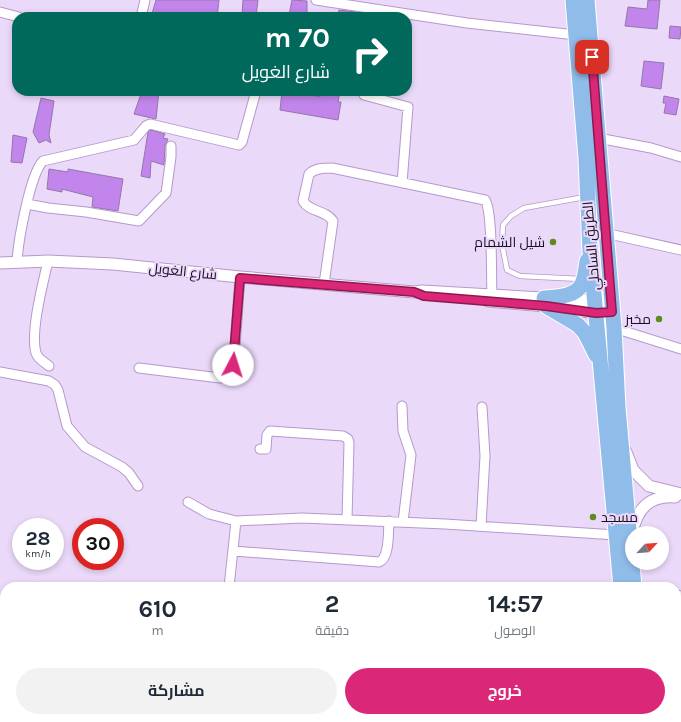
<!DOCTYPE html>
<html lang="ar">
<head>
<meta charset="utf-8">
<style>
	:root { --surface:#fff; --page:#f2f2f3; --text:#1f2937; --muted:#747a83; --accent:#db2777 }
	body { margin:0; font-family:Karla,Cairo,sans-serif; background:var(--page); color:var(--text); direction:rtl; height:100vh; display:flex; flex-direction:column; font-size:15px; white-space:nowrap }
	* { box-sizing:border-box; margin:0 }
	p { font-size:13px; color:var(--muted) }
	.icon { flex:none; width:22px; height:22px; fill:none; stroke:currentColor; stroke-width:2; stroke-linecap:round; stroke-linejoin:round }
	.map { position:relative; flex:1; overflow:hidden; direction:ltr }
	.details { position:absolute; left:0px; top:582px; width:681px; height:140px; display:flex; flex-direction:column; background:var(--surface); border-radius:16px 16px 0 0; box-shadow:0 2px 6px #0003; direction:rtl }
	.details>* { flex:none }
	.guide { position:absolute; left:12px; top:12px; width:400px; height:84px; border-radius:16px; box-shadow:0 2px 6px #0003; direction:rtl; background:#00695c; color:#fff; overflow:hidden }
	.needle { width:26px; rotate:64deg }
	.fabs { position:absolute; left:625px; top:526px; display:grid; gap:8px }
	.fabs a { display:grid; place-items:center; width:44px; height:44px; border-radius:50%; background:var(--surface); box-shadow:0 2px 6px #0003; font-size:20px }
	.speed { position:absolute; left:12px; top:518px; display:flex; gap:8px; font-size:20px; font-weight:700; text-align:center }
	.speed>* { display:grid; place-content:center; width:52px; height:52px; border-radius:50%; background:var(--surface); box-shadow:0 2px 6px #0003; line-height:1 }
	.speed small { font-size:10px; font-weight:400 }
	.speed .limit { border:6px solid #d22; background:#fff; color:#111 }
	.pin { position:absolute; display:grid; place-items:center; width:34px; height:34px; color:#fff; margin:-17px; border-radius:8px; box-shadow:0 2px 6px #0006 }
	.me { position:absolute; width:44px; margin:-22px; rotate:5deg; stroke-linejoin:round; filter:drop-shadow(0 0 3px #0008) }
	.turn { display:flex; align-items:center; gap:14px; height:84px; padding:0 16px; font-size:18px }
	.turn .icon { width:52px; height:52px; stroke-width:2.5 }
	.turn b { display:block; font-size:28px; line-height:34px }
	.eta { display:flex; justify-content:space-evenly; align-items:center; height:68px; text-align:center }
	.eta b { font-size:24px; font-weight:700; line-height:28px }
	.action { display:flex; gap:8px; margin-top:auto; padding:8px 16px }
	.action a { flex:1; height:46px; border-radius:24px; background:var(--accent); color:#fff; font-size:16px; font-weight:700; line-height:46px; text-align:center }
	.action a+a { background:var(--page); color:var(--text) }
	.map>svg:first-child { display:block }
	.building { fill:#c285eb; stroke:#9477a9 }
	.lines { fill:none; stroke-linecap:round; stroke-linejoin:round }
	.service-casing { stroke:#b698cc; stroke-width:6 }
	.minor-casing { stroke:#b698cc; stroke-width:11 }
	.tertiary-casing { stroke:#b698cc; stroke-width:13 }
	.trunk-casing { stroke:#fff; stroke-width:17 }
	.service { stroke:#fff; stroke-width:4.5 }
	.minor { stroke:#fff; stroke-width:9 }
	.tertiary { stroke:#fff; stroke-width:11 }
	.trunk { stroke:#90bcea; stroke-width:15 }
	.route-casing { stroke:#8e194d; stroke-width:10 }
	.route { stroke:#db2777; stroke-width:7 }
	.poi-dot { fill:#5d8b1f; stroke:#ebd9fa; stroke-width:1.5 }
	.labels { text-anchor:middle; stroke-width:4; stroke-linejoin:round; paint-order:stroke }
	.poi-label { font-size:14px; fill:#190e21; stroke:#ebd9fa; text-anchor:end }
	.street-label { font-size:14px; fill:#190e21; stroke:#ebd9fa }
</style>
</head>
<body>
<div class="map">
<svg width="681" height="722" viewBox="0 0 681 722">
	<rect width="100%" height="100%" fill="#ebd9fa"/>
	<path class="building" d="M156,0H219L217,17H206L193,14L192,17H151Z
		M243,0H258L256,16L242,14Z
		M292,0L307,1V17H295L289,15Z
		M648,0H660L657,29L625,26L628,7L647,9Z
		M339,10L356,12V17H338Z
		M670,26L681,27L680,39L669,38Z
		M644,61L664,63L661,89L641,86Z
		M142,91H159L156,119L134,114Z
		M282,91H296L320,97L321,91H340L338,102H341L338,120L280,110Z
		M664,96L679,99L676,115L664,113L666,103H663Z
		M41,98L54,101L49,135L51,143L46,140L39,143L33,132Z
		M151,130L165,134L163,138L168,139L165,146L164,165L151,161L150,178L141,176L148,132Z
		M13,135L27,138L22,163L11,162Z
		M49,169L68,172V169L123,179L118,211L92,207L93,197L62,189V192L47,189Z"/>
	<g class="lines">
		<g class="service-casing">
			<path id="service" d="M581,279L520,276L507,270L502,244L503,225L511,216L524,208L585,197"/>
		</g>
		<g class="minor-casing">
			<path id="minor" d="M316,0L467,23L576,35
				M0,12L19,17
				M141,17L145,0
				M364,95L408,107L402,183
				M598,138L651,148L681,157
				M27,204L48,208L86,212L139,221L166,193L171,157V146
				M605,233L681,250
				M48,261C43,283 30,332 36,353C38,359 44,362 49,366
				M17,262C18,242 30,174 43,161L134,140L146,126L150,124L239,145L242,142L256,91
				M324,284L333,221C326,210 309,212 303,201L309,174C315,168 324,168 332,168L485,200C493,211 491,278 492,295
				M614,328L681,349
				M139,368L220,378C228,375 233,369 234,361L240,277
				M0,372L49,381L55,385L58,390L67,426L85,447L122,467L129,473L138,486
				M402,406L403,431L411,455L403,522
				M260,449H266L267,435L270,431L343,436L348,439L349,443L347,520
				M188,502L209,514L236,521
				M481,526L485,456L482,407
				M233,551L379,562C390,558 388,532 389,521
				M229,587L236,521L302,518L445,524L616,535
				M676,595L681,596
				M0,608L5,610
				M676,669L681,670
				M0,714H5
				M383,717L423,722
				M213,722V717"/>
		</g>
		<g class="tertiary-casing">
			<path id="tertiary" d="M0,263L48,261L113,264L240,277L414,292L422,291L595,301L611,300
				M488,301L546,306L596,313L612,311
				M626,452L633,470L649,486L681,494
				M632,533C637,509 649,495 675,497"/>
		</g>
		<g class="trunk-casing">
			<path id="trunk" d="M573,0L586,158L590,251L621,587
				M587,0L614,328L618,408L634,587
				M544,298C556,297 576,297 582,284C585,277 586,269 587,261
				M546,306L578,325L585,333L596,355
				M628,722V717
				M642,722V717"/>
		</g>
		<use href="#service" class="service"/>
		<use href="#minor" class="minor"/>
		<use href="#tertiary" class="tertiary"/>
		<use href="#trunk" class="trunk"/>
	</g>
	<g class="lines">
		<g class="route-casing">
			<path id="route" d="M233,365L240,278L414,292L424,296L546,306L596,313L612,312L592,57"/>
		</g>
		<use href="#route" class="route"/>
	</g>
	<g class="poi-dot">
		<circle cx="553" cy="242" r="4"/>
		<circle cx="659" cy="319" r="4"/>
		<circle cx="593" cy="517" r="4"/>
	</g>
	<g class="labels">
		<g class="poi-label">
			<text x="545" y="247">شيل الشمام</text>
			<text x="651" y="324">مخبز</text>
			<text x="601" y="522" text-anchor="start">مسجد</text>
		</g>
		<g class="street-label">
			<text transform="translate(591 246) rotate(-95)" y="5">الطريق الساحلي</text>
			<text transform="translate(183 271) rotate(6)" y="5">شارع الغويل</text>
		</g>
	</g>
</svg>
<div class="fabs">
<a><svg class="needle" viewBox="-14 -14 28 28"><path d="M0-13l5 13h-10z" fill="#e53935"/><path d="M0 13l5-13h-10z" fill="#747a83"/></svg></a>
</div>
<div class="speed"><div>28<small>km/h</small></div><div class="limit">30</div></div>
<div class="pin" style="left:592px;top:57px;background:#d93025"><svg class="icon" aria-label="arrive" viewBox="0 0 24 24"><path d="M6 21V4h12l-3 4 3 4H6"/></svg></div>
<svg class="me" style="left:233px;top:365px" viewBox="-20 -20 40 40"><circle r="19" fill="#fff"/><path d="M0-13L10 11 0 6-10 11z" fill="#db2777"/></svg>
<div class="guide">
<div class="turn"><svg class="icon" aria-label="right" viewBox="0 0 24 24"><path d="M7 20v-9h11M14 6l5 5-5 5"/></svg><div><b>70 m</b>شارع الغويل</div></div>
</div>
<section class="details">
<div class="eta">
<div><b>14:57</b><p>الوصول</p></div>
<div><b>2</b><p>دقيقة</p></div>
<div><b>610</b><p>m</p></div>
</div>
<div class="action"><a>خروج</a><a>مشاركة</a></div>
</section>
</div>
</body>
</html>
